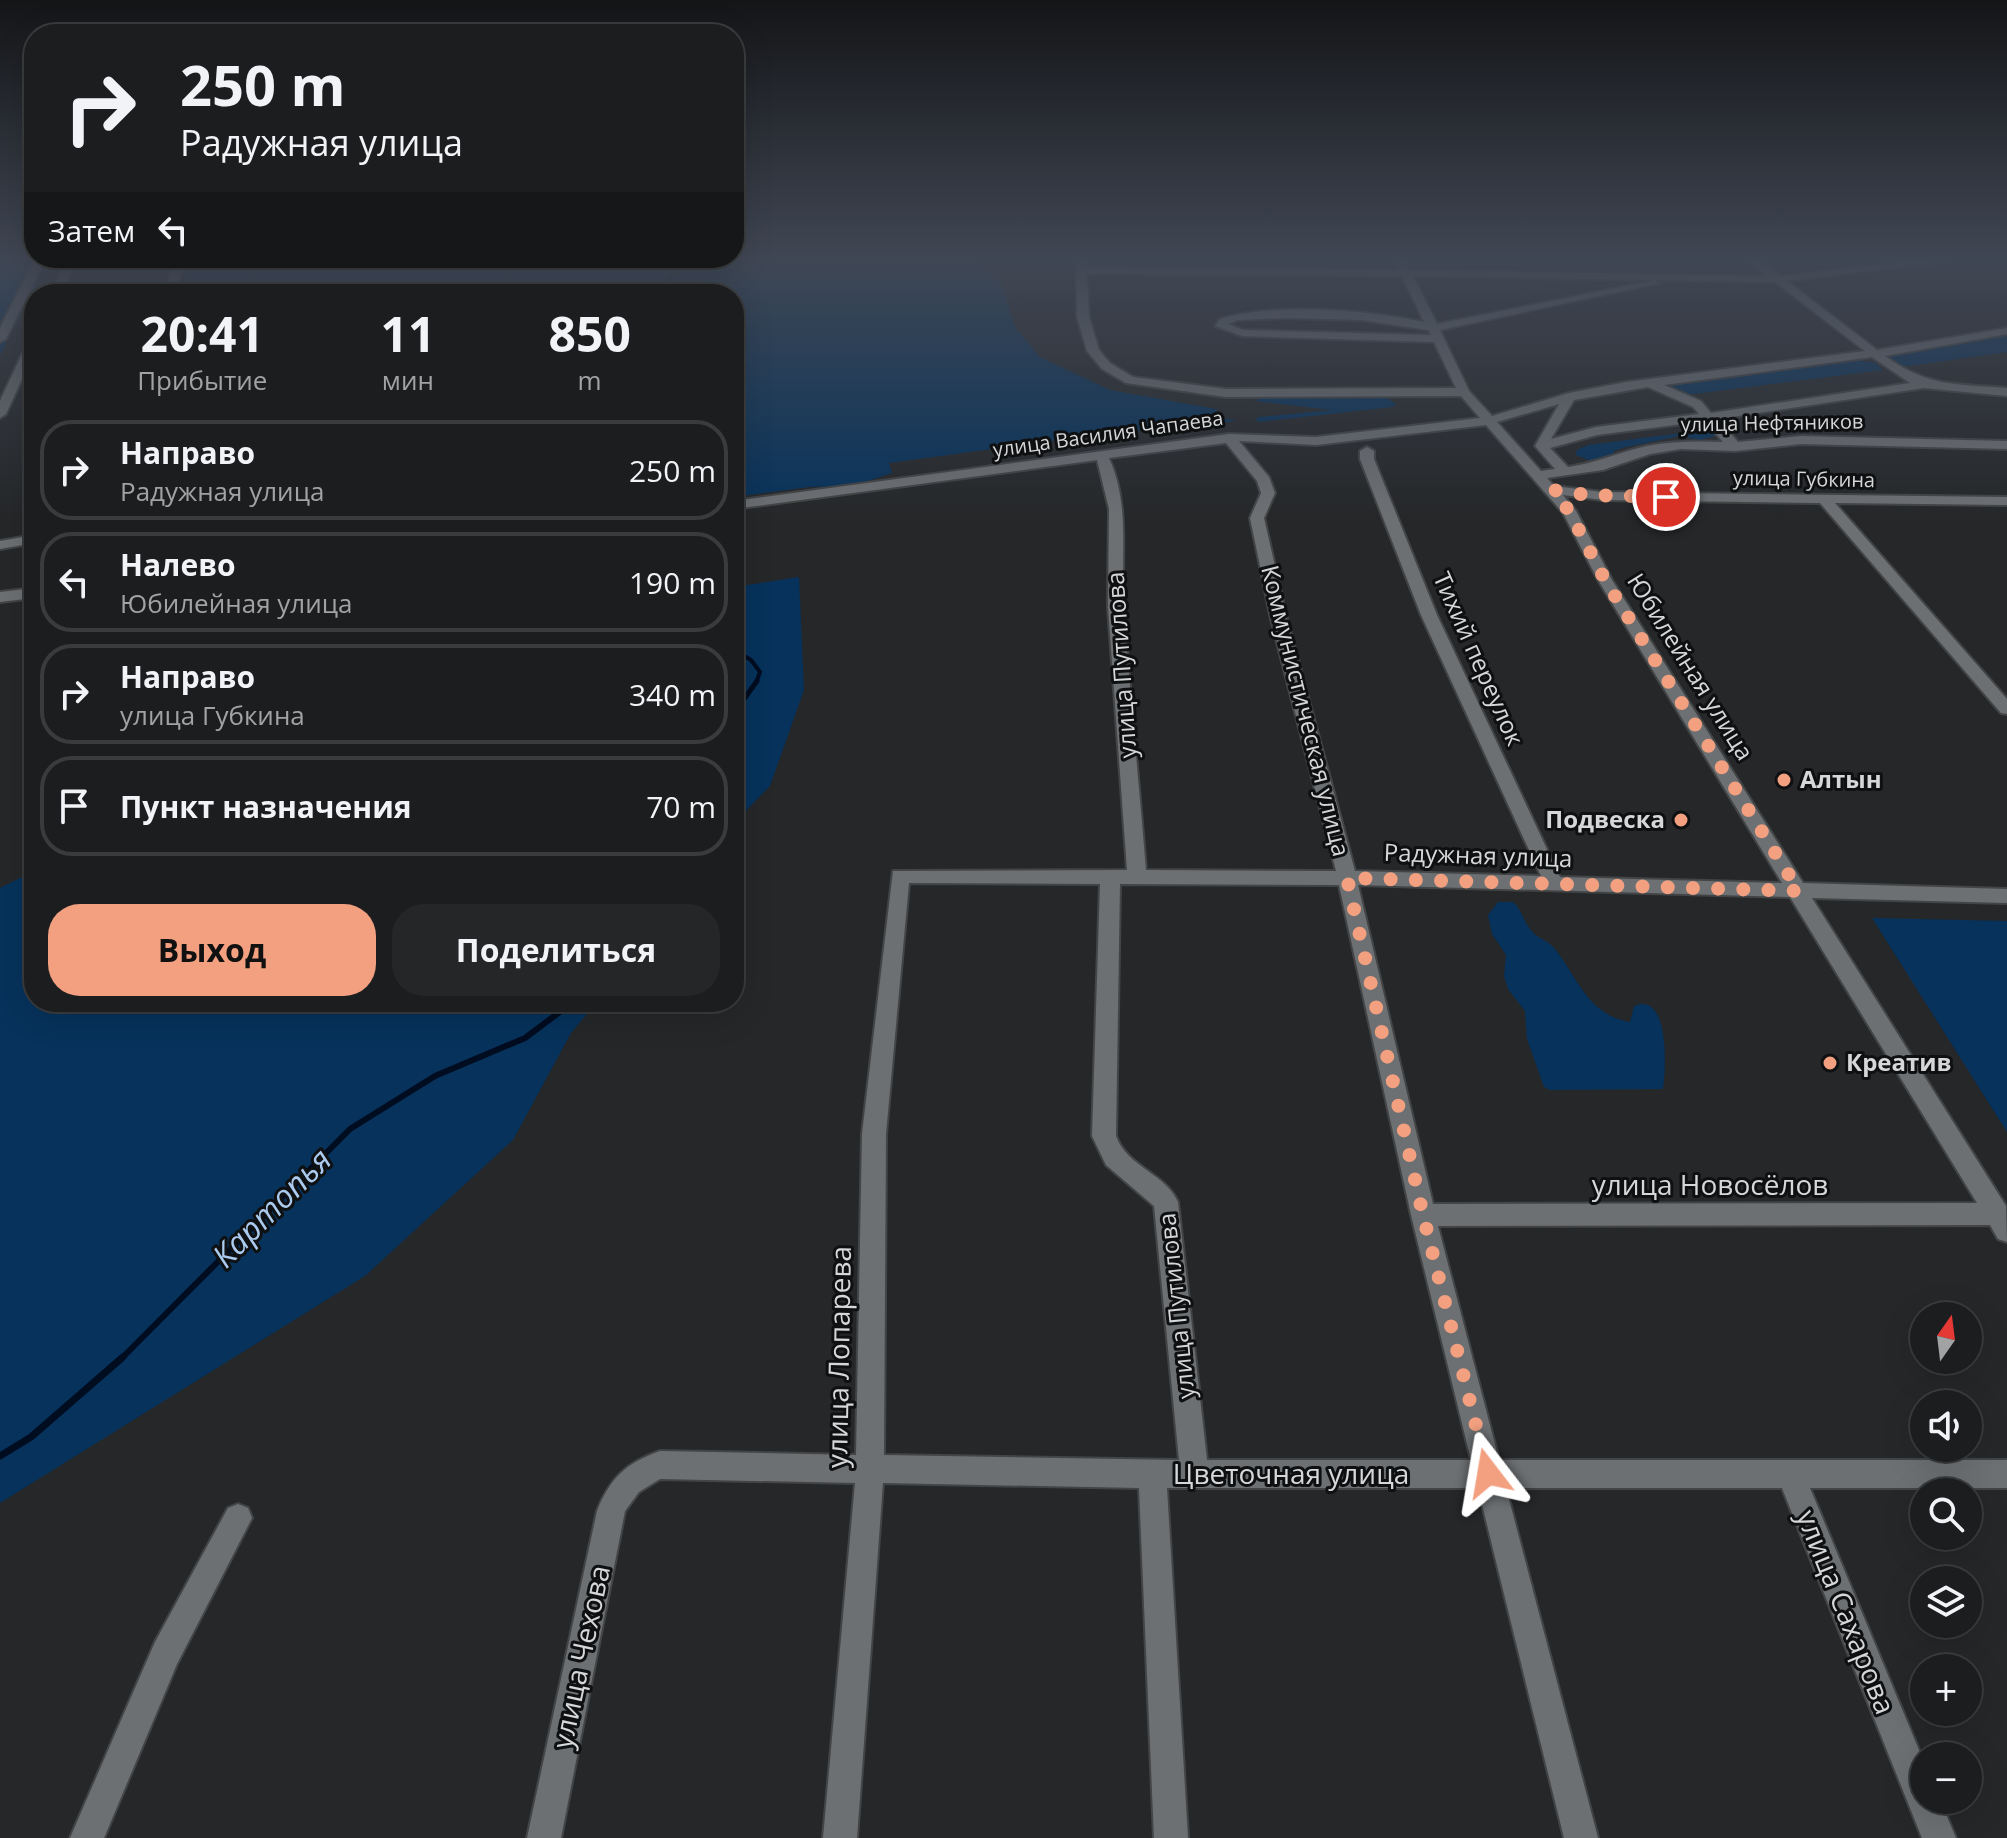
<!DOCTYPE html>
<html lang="ru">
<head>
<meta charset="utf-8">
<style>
	:root { --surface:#1c1d1f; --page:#252628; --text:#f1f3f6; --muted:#a0a2a4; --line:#3a3b3d; --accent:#f2a080 }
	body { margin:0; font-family:"Open Sans",sans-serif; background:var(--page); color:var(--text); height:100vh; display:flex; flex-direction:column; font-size:30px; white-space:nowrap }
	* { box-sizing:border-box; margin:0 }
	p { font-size:26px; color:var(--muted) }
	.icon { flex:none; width:44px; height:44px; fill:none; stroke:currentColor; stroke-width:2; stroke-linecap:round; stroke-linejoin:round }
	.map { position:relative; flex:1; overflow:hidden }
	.drawer { position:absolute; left:24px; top:284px; width:720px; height:728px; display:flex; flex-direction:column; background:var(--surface); border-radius:32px; box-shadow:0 8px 32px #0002,0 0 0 2px var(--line) }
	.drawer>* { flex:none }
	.hud { position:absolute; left:24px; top:24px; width:720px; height:244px; border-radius:32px; box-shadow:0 8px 32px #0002,0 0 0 2px var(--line); background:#1c1d1f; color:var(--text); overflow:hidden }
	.needle { width:52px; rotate:14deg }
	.tools { position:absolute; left:1910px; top:1302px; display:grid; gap:16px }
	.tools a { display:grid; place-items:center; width:72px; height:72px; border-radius:50%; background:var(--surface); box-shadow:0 8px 32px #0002,0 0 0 2px var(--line); font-size:40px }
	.pin { position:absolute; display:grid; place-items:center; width:68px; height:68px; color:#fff; margin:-34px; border:4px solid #fff; border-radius:50%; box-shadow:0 2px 8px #0007 }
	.me { position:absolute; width:88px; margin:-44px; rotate:346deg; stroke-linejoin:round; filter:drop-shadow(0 0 6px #0008) }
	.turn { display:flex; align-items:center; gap:28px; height:168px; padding:0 24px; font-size:36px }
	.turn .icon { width:104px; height:104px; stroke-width:2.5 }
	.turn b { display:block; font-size:56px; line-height:68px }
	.then { display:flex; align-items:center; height:76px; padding:0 24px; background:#0003; gap:16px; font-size:30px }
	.eta { display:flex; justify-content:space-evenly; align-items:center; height:136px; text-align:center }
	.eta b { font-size:48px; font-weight:700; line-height:56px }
	.cta { display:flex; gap:16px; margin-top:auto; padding:16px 24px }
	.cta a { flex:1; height:92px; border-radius:32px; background:var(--accent); color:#111; font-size:32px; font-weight:700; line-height:92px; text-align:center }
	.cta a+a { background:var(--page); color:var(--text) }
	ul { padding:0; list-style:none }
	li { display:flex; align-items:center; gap:24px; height:100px; margin:0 16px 12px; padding:0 8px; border:4px solid var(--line); border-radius:32px }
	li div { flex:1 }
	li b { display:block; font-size:30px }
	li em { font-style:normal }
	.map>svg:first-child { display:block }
	.green { fill:#06325b }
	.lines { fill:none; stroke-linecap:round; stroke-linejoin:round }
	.stream-far4 { stroke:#000c20; stroke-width:3 }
	.stream-far3 { stroke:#000c20; stroke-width:4 }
	.stream-far2 { stroke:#000c20; stroke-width:5 }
	.stream-far1 { stroke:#000c20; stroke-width:6 }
	.stream { stroke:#000c20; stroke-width:7 }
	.minor-casing { stroke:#424445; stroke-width:4 }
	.minor { fill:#6d7073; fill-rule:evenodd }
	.route { stroke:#f2a080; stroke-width:14; stroke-dasharray:0 25.2 }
	.poi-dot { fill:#f2a080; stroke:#0f1011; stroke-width:3 }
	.labels { text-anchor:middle; stroke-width:6; stroke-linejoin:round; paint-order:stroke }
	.far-street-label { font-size:20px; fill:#d5d7d8; stroke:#0f1011 }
	.street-label { font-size:24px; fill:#d5d7d8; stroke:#0f1011 }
	.poi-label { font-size:24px; font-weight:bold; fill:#d5d7d8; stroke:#0f1011; text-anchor:start }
	.near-street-label { font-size:28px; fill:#d5d7d8; stroke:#0f1011 }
	.near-water-label { font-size:32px; font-style:italic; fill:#aacaee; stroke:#0f1011 }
</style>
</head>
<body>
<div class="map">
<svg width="2007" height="1838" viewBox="0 0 2007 1838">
	<rect width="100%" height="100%" fill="#252729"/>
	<path class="green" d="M0,261H48L0,355Z
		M252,261H978L1002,285L1015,327L1040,357L1110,390L1216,409L1222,418L1237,421L1102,434L889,463L892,473L853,486L810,487L734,497V294H181L188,268Z
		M2007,335V352L1909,366H1899L1883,356Z
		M1857,360L1876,363L1883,370L1694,394L1679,393L1664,386Z
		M1264,396L1387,398L1396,404L1393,407L1259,422L1255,419L1259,417L1331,410L1255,401Z
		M1712,429L1718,435L1700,440L1679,436L1622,448L1614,451L1613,457L1594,462L1576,455L1577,450L1588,445Z
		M799,577L804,690L770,786L734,823V587Z
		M34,871V1002H597L571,1033L513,1140L365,1276L0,1503V888Z
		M1498,902H1513C1522,910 1523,920 1530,929C1536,938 1548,940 1555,949C1578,978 1588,1015 1630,1022L1634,1006C1670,990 1666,1071 1663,1089L1550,1090L1544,1087L1527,1039L1525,1011L1508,989L1504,976L1506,955L1492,934L1488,915Z
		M1872,918L2007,921V1132Z"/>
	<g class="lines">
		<path class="stream-far4" d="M660,294L680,261"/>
		<path class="stream-far3" d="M734,650L751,660L760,672L756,683"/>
		<path class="stream-far2" d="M734,713L757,681"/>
		<path class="stream-far1" d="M121,1359L350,1129L435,1076L525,1038L573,1002"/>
		<path class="stream" d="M0,1456L31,1437L123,1357"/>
		<g class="minor-casing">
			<path id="minor" d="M34,261H44L6,339L0,342V328Z
				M66,261H76L61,294H51Z
				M174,261H235L182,270L174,294H164Z
				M1076,261H1086V268L1399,270L1395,261H1405L1409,270L1766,276L1749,261H1760L1780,276L1915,261H1948L1787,281L1877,350L2007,328V334L1885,356C1927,387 1957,384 2007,388V396L1924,388L1718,419L1738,442L1801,436L2007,441V449L1801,444L1735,451L1681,449L1650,454L1603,470L1547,478L1554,486L1602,492L2007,497V505L1835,503L2007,699V714L2001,713L1820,503L1602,500L1563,495L1576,511L1612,580L1803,883L2007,889V903L1812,898L2006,1206L2007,1242L1998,1239L1990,1225L1438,1226L1499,1460H2007V1488H1810L1924,1762V1800H1940L1956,1838H1922L1782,1488H1506L1598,1838H1564L1478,1488H1167L1188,1838H1154L1139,1488L883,1483L857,1838H823L855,1483L660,1479L639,1492L625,1511L561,1838H527L597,1511C610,1478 626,1463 660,1451L856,1455L862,1134L893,871L1127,870L1108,607L1109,509L1097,460L734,509V501L1229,434L1316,437L1480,418L1461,396L1226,397L1126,383L1102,369L1087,351L1077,317ZM1087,274L1402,276L1424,322C1369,310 1274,302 1220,319L1215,326L1242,336L1434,342L1456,388L1226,389L1133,377L1110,363L1099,350L1089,317ZM1413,276L1775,282L1865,351L1626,382L1569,393L1492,416L1469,391L1440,330L1660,283L1655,280L1437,324ZM1286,318L1362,320L1428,330L1431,335L1243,330L1228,324L1238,320ZM1872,357L1910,383L1711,413L1701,401L1664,385ZM1648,387L1693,407L1699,414L1596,427L1551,439L1574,400ZM1559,404L1535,446L1555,469L1541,471L1497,422ZM1705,421L1723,442C1698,441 1673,441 1647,446C1620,452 1596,463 1568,467L1550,448L1597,435ZM1486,425L1563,513L1598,580L1782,883L1560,877L1437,615L1374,459V451L1367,447L1360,451V459L1421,615L1541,876L1355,871L1287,619L1264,518L1275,493L1269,477L1239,441L1316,445ZM1226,443L1257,481L1261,493L1250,518L1271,619L1336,871L1146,870C1139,783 1130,696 1124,609C1120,558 1131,506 1109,458ZM909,883L1100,884L1092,1136L1106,1165L1154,1206L1179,1460L884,1455L886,1134ZM1120,884L1339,885L1411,1215L1471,1460H1207L1178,1202C1165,1173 1127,1167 1116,1136ZM1358,885L1790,897L1977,1203L1433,1204Z
				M34,338V353L6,414L0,418V401L28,341Z
				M34,535V543L0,549V541Z
				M34,588V598L0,602V592Z
				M238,1504L248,1508L252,1518L177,1664L104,1838H70L155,1642L228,1508Z"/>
		</g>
		<use href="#minor" class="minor"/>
	</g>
	<linearGradient id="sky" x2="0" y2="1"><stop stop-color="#141517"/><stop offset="0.5" stop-color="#404754"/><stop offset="1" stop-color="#404754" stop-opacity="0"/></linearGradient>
	<rect width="2007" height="518" fill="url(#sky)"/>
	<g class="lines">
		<path class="route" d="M1488,1473L1423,1215L1347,878L1799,891L1605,580L1569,511L1553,490L1588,495L1666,497"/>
	</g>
	<g class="poi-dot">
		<circle cx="1784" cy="780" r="8"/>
		<circle cx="1681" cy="820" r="8"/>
		<circle cx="1830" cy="1063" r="8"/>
	</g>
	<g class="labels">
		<g class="far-street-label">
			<text transform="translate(1772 423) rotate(-1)" y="7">улица Нефтяников</text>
			<text transform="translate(1108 434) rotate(-8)" y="7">улица Василия Чапаева</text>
			<text transform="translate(1804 479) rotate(1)" y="7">улица Губкина</text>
		</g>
		<g class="street-label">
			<text transform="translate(1478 659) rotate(66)" y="8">Тихий переулок</text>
			<text transform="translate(1122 665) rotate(-94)" y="8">улица Путилова</text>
			<text transform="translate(1690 667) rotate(58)" y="8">Юбилейная улица</text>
			<text transform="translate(1305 711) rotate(76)" y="8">Коммунистическая улица</text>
			<text transform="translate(1478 856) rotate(2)" y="8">Радужная улица</text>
			<text transform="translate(1177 1306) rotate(-96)" y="8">улица Путилова</text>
		</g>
		<g class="poi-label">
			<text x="1800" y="788">Алтын</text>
			<text x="1665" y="828" text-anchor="end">Подвеска</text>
			<text x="1846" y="1071">Креатив</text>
		</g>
		<g class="near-street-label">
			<text x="1710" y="1195">улица Новосёлов</text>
			<text transform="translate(839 1357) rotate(-89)" y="10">улица Лопарева</text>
			<text x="1291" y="1484">Цветочная улица</text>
			<text transform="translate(1846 1612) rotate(68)" y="10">улица Сахарова</text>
			<text transform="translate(581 1657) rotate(-78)" y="10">улица Чехова</text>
		</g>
		<g class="near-water-label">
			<text transform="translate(272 1208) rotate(-45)" y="11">Картопья</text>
		</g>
	</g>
</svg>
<div class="tools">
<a><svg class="needle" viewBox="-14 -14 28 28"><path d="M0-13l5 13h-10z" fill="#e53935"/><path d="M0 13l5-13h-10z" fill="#a0a2a4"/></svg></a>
<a><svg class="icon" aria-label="sound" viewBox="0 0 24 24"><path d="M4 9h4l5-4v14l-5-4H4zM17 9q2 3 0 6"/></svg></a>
<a><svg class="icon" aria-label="search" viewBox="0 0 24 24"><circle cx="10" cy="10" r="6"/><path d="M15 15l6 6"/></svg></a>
<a><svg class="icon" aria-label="layers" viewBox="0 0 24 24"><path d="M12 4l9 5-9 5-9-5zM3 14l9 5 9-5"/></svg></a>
<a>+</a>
<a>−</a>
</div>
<div class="pin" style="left:1666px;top:497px;background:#d93025"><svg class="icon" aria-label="arrive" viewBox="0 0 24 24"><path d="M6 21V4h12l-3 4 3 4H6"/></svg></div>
<svg class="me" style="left:1488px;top:1473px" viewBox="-20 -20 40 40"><path d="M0-17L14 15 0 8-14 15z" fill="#f2a080" stroke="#fff" stroke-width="4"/></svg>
<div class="hud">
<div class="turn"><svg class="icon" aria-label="right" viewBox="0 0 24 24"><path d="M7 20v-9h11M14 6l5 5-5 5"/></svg><div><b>250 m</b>Радужная улица</div></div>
<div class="then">Затем<svg class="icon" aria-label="left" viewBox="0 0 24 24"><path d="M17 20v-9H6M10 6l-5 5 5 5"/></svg></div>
</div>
<section class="drawer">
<div class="eta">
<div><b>20:41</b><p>Прибытие</p></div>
<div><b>11</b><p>мин</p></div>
<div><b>850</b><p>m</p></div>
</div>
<ul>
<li><svg class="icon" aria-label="right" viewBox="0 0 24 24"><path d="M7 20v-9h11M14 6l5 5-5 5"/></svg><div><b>Направо</b><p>Радужная улица</p></div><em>250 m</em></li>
<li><svg class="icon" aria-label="left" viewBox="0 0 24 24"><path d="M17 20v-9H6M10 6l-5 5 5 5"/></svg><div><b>Налево</b><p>Юбилейная улица</p></div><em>190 m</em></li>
<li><svg class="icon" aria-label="right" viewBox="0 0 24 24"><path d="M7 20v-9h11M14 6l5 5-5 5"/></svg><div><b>Направо</b><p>улица Губкина</p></div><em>340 m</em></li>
<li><svg class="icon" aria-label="arrive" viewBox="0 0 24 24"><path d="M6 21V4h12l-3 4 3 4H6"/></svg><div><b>Пункт назначения</b></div><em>70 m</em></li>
</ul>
<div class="cta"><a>Выход</a><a>Поделиться</a></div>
</section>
</div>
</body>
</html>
